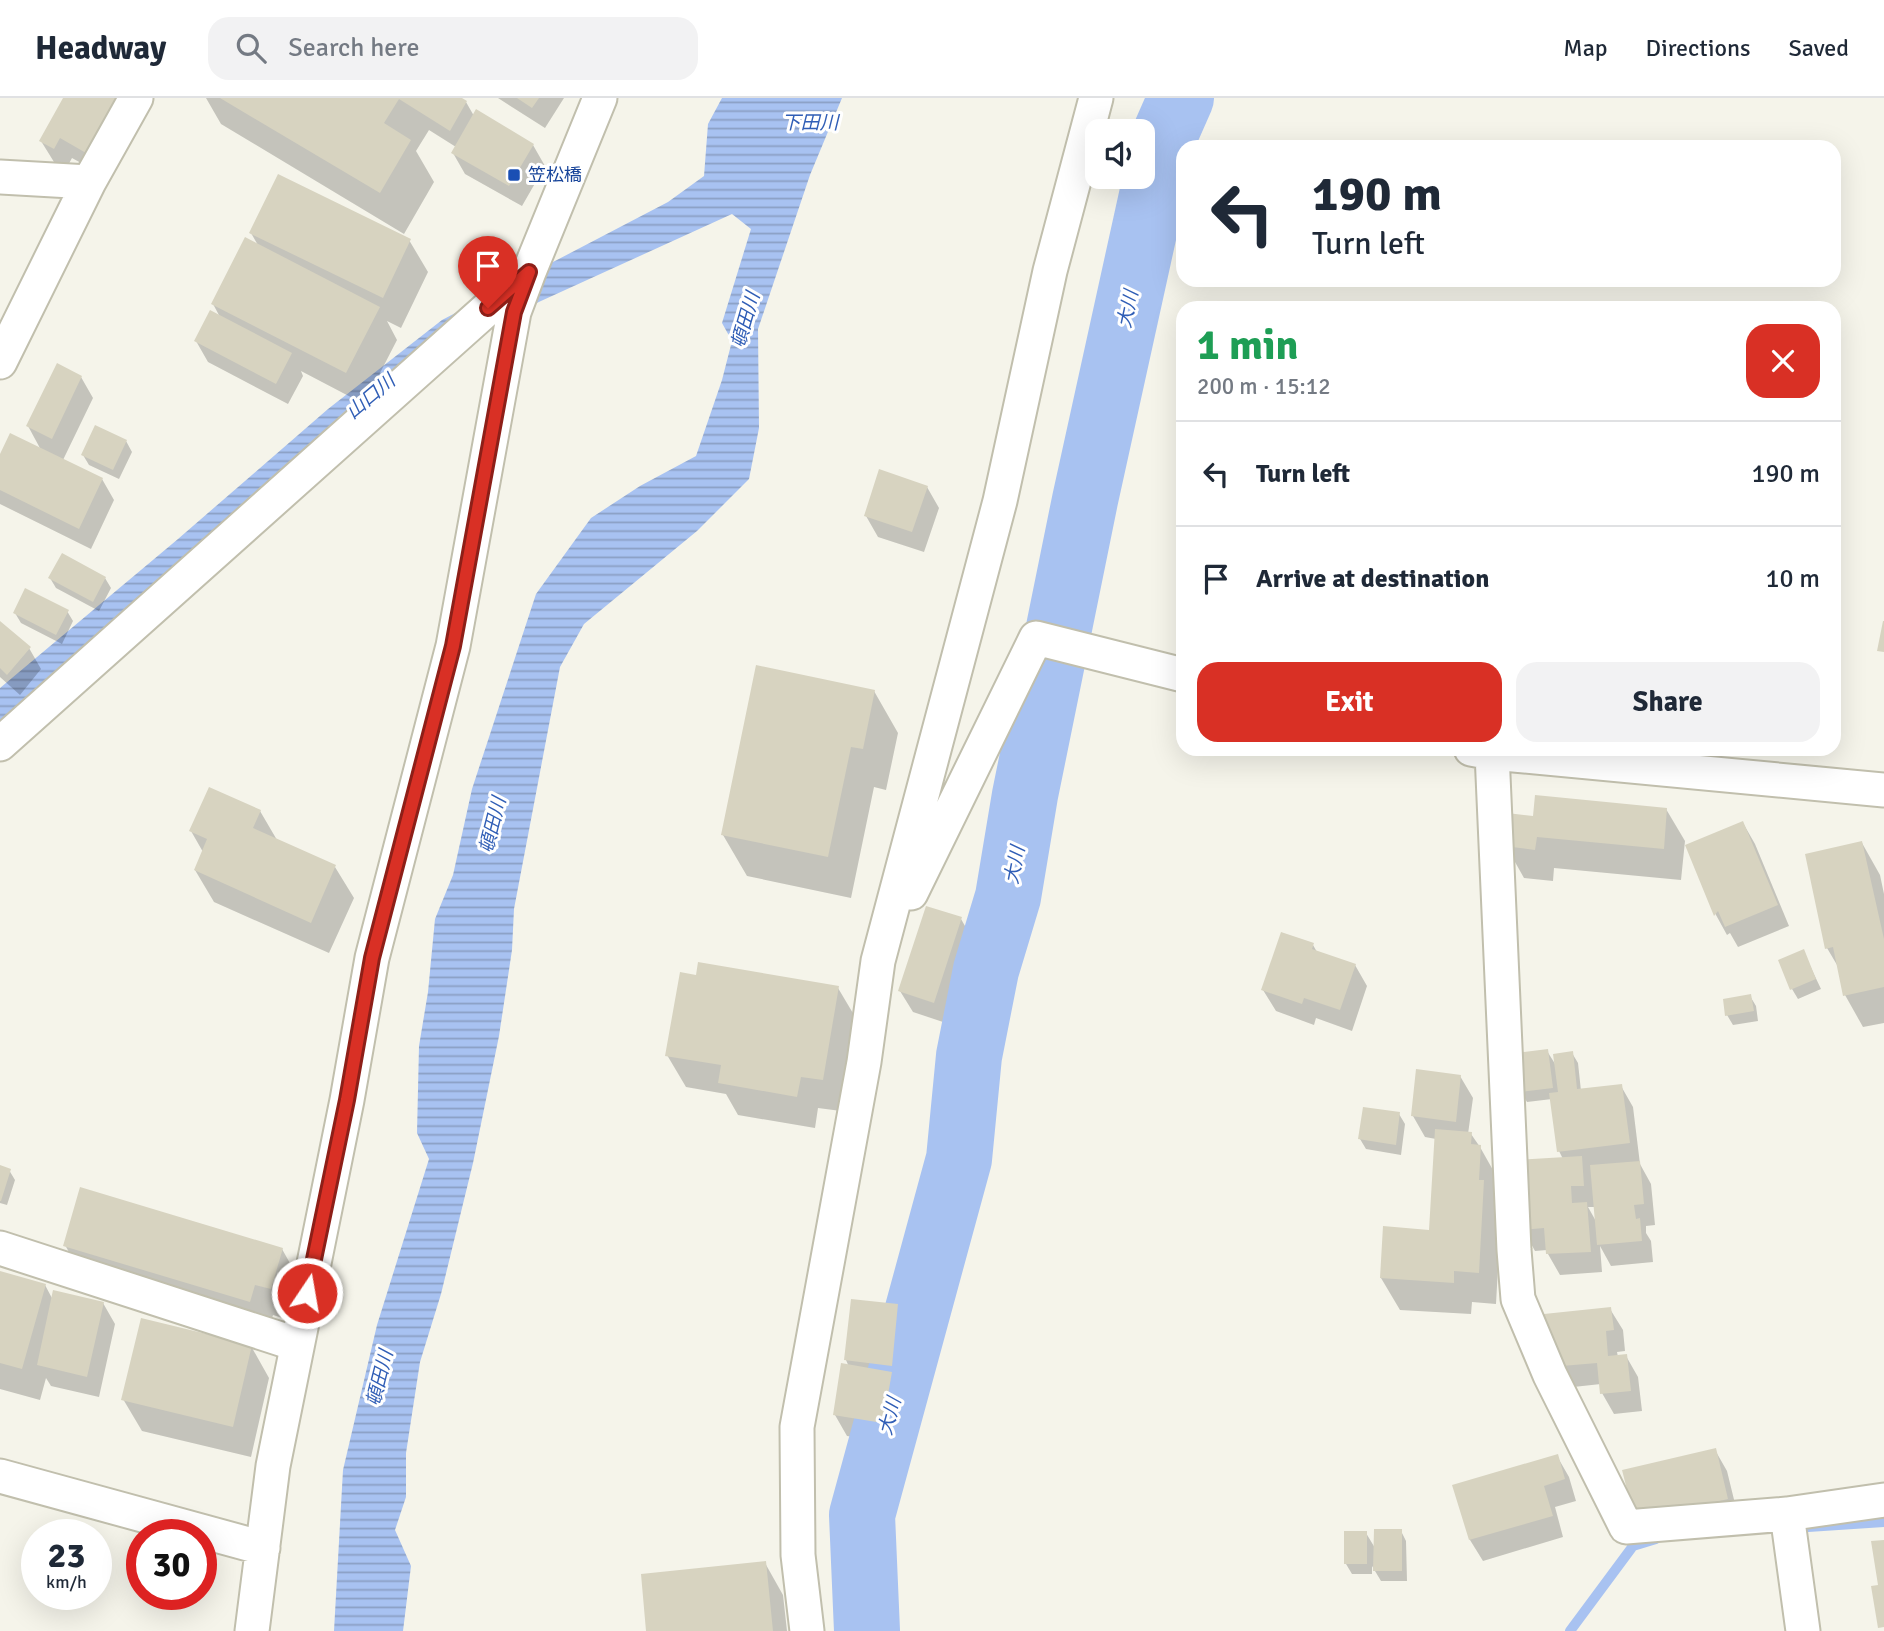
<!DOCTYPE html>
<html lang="en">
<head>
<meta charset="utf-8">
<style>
	:root { --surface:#fff; --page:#f2f2f3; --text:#1f2937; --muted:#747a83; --line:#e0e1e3; --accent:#d93025 }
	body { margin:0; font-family:Signika,"Noto Sans JP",sans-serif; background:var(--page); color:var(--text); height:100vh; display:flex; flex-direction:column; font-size:26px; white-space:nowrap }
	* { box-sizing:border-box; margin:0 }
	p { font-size:23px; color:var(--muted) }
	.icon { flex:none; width:38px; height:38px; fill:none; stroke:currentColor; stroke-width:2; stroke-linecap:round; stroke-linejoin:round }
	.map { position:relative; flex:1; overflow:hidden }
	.panel { position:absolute; left:1176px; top:203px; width:665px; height:455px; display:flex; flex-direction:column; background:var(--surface); border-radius:21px; box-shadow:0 7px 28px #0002 }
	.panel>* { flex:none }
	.hud { position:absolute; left:1176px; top:42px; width:665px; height:147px; border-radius:21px; box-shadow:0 7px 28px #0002; background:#fff; color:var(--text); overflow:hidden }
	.controls { position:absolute; left:1085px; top:21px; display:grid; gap:14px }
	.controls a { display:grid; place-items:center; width:70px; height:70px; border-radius:14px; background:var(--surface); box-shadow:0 7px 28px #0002; font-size:35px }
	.speed { position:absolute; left:21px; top:1421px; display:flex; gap:14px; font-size:35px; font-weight:700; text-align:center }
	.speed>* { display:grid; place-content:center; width:91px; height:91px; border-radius:50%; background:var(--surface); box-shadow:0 7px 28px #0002; line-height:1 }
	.speed small { font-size:18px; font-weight:400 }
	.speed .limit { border:10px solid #d22; background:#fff; color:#111 }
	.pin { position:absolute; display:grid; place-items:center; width:60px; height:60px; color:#fff; margin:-72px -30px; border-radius:50% 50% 50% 0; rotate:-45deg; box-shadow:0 0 7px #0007 }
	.pin .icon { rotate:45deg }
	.me { position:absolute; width:77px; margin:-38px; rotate:12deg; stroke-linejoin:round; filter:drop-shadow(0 0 5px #0008) }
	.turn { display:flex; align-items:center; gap:24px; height:147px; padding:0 21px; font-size:32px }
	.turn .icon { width:91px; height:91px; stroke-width:2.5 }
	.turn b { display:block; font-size:49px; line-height:60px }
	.round { display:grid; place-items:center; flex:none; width:74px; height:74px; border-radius:21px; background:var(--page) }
	.head { display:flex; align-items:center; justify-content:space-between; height:119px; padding:0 21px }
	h1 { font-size:42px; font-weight:700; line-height:52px; color:#1e9e55 }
	.button { display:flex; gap:14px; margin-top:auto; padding:14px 21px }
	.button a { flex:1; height:80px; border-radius:21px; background:var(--accent); color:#fff; font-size:28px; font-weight:700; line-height:80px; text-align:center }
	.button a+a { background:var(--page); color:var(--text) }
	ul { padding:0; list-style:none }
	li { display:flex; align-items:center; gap:21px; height:105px; padding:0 21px; border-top:2px solid var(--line) }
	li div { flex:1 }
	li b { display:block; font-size:26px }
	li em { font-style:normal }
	header { display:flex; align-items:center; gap:42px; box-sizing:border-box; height:98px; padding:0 35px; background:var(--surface); border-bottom:2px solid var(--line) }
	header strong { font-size:33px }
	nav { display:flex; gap:38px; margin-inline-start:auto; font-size:24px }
	.search { width:490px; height:63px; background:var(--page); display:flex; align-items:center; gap:18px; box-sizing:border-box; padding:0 24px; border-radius:21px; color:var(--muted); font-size:26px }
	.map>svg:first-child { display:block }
	.water { fill:url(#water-rules) }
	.shadow { fill:#0003; fill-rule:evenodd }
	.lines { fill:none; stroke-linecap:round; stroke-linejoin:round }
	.stream { stroke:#a8c2f1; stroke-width:10 }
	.river { stroke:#a8c2f1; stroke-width:66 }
	.building { fill:#d7d3c0 }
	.street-casing { stroke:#c1bfad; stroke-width:37 }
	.street { stroke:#fff; stroke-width:33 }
	.route-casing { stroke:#8d1f18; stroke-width:18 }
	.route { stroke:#d93025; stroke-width:12 }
	.transit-dot { fill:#1a4fb4; stroke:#fff; stroke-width:2.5 }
	.labels { text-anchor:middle; stroke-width:6; stroke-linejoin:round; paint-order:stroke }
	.transit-label { font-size:18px; fill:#164399; stroke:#fff; text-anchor:start }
	.water-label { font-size:19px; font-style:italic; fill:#305eb6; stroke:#fff }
</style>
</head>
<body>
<header>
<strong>Headway</strong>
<div class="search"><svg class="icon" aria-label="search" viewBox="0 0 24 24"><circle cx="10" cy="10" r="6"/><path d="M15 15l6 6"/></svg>Search here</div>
<nav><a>Map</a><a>Directions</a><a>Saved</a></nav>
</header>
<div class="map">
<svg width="1884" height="1533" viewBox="0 0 1884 1533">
	<defs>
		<pattern id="water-rules" width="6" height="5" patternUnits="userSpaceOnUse" patternTransform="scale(1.75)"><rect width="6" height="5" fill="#a8c2f1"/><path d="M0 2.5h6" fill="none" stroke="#8b9fc4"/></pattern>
	</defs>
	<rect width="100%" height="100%" fill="#f5f4ea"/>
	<path class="water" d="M722,0H842L810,77L758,231L759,330L749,381L697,433L584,526L560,569L514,811L512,852L499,938L473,1065L441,1196L420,1264L406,1355V1399L395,1432L411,1468L403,1533H334L343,1372L377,1227L429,1061L417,1035L419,948L428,894L435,821L453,777L472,691L536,496L591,420L640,388L696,358L722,282L732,243L722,225L751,131L732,116L484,229L0,626V590L178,441L328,311L442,222L668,104L704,78L708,26Z"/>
	<path class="shadow" d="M65,0H116L128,21L99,75L72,60L66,71L54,64L41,43Z
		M206,0H459L466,4L474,18L533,47L545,68L522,108L465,76L453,55L456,49L429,32L416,53L434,84L404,136L221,26Z
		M498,0H564L545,30Z
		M251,135L409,142L428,174L401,230L387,223L397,242L364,306L301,273L303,278L288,306L208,264L196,243L220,219L213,206L259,149Z
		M81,279L93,300L63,362L102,381L114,402L91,451L0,406V360L41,352L28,328Z
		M126,343L132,354L119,381L89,367L83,357Z
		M927,389L939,410L924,454L878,439L866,418Z
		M50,480H105L111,490L99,513L56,490Z
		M67,513L73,523L62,546L21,525L15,515Z
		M0,525L29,550L41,571L20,597L0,579Z
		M874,593L898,635L886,692L874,689L851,800L747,778L723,737Z
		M1666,651H1717L1716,674L1678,672Z
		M1666,711L1685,743L1681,782L1554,770L1553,783L1524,780L1506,748L1534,720Z
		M260,713L277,742L335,769L354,800L329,855L214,804L195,772L203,754L191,733Z
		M1743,725L1755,746L1789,828L1738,849L1730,835L1727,837L1716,817L1687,748Z
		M1862,745L1880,777L1884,796V925L1863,929L1845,897L1840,872L1827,850Z
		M961,821L973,842L946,925L913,914L900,893Z
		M1313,847L1317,854L1355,867L1367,888L1352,933L1316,920L1314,927L1276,913L1263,892Z
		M1803,853L1821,891L1798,901L1792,891Z
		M838,890L857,922L841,1013L818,1010L815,1030L738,1017L726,996L686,989L667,957Z
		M1750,898L1756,908L1758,923L1733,927L1727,917Z
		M1547,953L1557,969L1572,955L1578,965L1581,993L1621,988L1633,1009L1640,1066L1651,1086L1655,1127L1646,1128V1135L1651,1143L1653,1164L1611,1168L1600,1148L1602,1174L1560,1177L1548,1156L1547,1152L1535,1153L1523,1131L1563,1061L1559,1053L1552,1001L1527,1004L1521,994ZM1588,1109H1596L1597,1125Z
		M1460,978L1473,1000L1468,1036H1471L1480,1049L1498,1081L1501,1115L1496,1206L1472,1204L1471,1216L1400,1212L1381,1180L1430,1133L1436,1041L1425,1039L1413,1018Z
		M1399,1016L1405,1026L1401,1057L1366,1051L1360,1041Z
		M0,1069L9,1072L15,1082L7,1107L0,1105Z
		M65,1147L282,1151L300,1183L289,1222L273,1217L268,1234L83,1179Z
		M0,1175L45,1187L53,1202L103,1205L115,1226L99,1299L51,1288L46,1280L40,1302L0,1291Z
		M897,1208L910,1229L903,1289L898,1288L903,1296L895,1345L847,1338L835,1317L849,1269L846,1262Z
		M1610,1211L1623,1232L1625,1253L1617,1254L1618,1259L1626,1258L1638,1279L1642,1313L1614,1316L1602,1295L1601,1286L1564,1290L1551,1269Z
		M251,1248L269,1280L251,1359L142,1333L123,1301Z
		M1715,1352L1727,1373L1739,1422L1625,1373Z
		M1557,1358L1569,1379L1576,1403L1555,1409L1563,1439L1483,1463L1470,1442L1455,1388Z
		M1401,1433L1406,1443L1407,1483H1381L1372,1468V1476H1352L1346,1466L1366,1435L1375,1450Z
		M765,1465L783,1497L787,1533H648Z"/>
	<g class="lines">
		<path class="stream" d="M1808,1429L1884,1424
			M1570,1533L1633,1448L1656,1441"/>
		<path class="river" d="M867,1533L862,1417L959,1061L969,958L986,872L1008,799L1025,697L1085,402L1166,34L1181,0"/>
	</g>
	<path class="building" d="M63,0H116L86,55L60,40L54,51L39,43Z
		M220,0H462L467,3L450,33L399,1L384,25L411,42L380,95Z
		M517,0H539L532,10Z
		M476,11L534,46L509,88L451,55Z
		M278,76L411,141L383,200L249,135Z
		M245,139L380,209L346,275L211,206Z
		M210,212L292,255L276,286L194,243Z
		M57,265L82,278L52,341L26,328Z
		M95,327L127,342L113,372L81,357Z
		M10,335L103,380L79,431L0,392V356Z
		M879,371L928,388L912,434L864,418Z
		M62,455L106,479L93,504L48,480Z
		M25,490L69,512L56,537L13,515Z
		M0,523L31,549L7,577L0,570Z
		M1883,523H1884V554L1877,553Z
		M756,567L875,592L863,651L851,649L828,759L721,737Z
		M209,689L261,712L253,730L336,767L311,825L194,772L207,741L189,733Z
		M1535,697L1667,710L1664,751L1537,739L1535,752L1504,748L1507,715L1533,718Z
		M1743,723L1778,807L1725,829L1718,813L1714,818L1685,747Z
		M1862,743L1884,841V889L1843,898L1833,849L1825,851L1805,756Z
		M926,808L962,819L934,905L898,893Z
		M1281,834L1314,845L1312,851L1356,866L1340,912L1304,900L1302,906L1261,892Z
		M1804,851L1816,881L1790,892L1778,862Z
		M698,864L839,888L823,982L801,979L797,999L718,985L721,967L665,958L680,874L696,877Z
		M1751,896L1754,913L1725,918L1723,901Z
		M1548,951L1553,990L1519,994L1515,955Z
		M1573,953L1577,991L1622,986L1630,1045L1557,1054L1549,995L1558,994L1553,956Z
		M1416,971L1461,977L1456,1024L1411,1018Z
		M1363,1009L1400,1014L1396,1047L1358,1041Z
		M1435,1031L1472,1034L1471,1046L1481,1047L1479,1082H1484L1479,1175L1454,1173V1185L1380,1180L1383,1128L1429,1132Z
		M1582,1058L1584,1088H1571L1572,1105L1587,1104L1591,1154L1546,1156L1544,1130L1521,1132L1517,1062Z
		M1640,1063L1644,1106L1634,1107L1636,1121L1640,1120L1642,1143L1597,1147L1590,1067Z
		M0,1067L11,1071L1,1103H0Z
		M80,1089L283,1150L271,1191L255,1187L250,1204L63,1148Z
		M0,1173L46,1186L22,1271L0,1265Z
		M53,1192L104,1204L87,1279L37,1267Z
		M851,1201L898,1206L892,1268L844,1262Z
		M1611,1209L1614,1232L1606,1233L1608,1258L1627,1256L1631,1293L1600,1296L1597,1265L1550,1269L1544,1216Z
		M141,1220L252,1247L233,1329L121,1302Z
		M841,1265L892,1274L883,1325L833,1317Z
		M1716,1350L1728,1401L1635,1423L1622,1372Z
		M1558,1356L1565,1381L1544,1388L1553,1418L1469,1442L1452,1387Z
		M1374,1431H1402V1473H1373Z
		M1344,1433H1367V1466H1344Z
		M1884,1442V1529L1878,1530L1871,1488L1878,1487L1871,1443Z
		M766,1463L773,1533H646L641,1476Z"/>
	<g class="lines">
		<g class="street-casing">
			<path id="street" d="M0,79L89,84
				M0,264L89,84L136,0
				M0,646L524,178
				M1471,651L1492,655L1884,692
				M1492,655L1514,1152L1518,1201L1550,1277L1626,1429L1787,1416
				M911,795L1036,540L1183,577
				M0,1150L296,1246
				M0,1378L263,1450
				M252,1533L273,1368L347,1002L372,860L453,548L514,214L529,174L600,0
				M807,1533L798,1457L797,1329L864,964L878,863L1000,403L1050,173L1096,0
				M1803,1533L1787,1416L1884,1402"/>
		</g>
		<use href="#street" class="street"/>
	</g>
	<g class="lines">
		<g class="route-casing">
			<path id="route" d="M307,1195L347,1002L372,860L453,548L514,214L529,174L488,210"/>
		</g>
		<use href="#route" class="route"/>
	</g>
	<rect class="transit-dot" x="507" y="70" width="14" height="14" rx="3.5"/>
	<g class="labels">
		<g class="transit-label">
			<text x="528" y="83">笠松橋</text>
		</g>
		<g class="water-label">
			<text x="810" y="31">下田川</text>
			<text transform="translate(1127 211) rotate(-78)" y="7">大川</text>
			<text transform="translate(745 222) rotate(-74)" y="7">頓田川</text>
			<text transform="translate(370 298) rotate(-40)" y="7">山口川</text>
			<text transform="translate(492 727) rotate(-76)" y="7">頓田川</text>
			<text transform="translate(1014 767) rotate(-79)" y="7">大川</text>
			<text transform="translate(379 1280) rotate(-76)" y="7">頓田川</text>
			<text transform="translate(889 1318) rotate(-75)" y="7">大川</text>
		</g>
	</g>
</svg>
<div class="controls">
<a><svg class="icon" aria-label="sound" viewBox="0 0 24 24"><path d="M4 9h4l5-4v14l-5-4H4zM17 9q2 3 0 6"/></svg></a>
</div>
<div class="speed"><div>23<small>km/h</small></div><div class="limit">30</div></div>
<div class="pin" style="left:488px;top:210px;background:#d93025"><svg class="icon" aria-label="arrive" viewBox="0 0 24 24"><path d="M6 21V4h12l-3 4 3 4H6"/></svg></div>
<svg class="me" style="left:307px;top:1195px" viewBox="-20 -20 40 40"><circle r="17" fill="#d93025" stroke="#fff" stroke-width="3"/><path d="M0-11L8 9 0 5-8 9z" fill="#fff"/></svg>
<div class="hud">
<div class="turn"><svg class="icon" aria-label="left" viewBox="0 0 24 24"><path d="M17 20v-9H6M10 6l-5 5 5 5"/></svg><div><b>190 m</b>Turn left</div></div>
</div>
<section class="panel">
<div class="head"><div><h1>1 min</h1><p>200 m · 15:12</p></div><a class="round" style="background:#d93025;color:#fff"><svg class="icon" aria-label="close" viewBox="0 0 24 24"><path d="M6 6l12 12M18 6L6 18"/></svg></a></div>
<ul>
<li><svg class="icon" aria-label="left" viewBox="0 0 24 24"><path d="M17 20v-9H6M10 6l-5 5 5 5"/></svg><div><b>Turn left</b></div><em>190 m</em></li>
<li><svg class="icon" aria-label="arrive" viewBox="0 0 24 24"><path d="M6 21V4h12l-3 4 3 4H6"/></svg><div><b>Arrive at destination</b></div><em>10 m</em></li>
</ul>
<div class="button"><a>Exit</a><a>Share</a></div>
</section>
</div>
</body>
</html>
